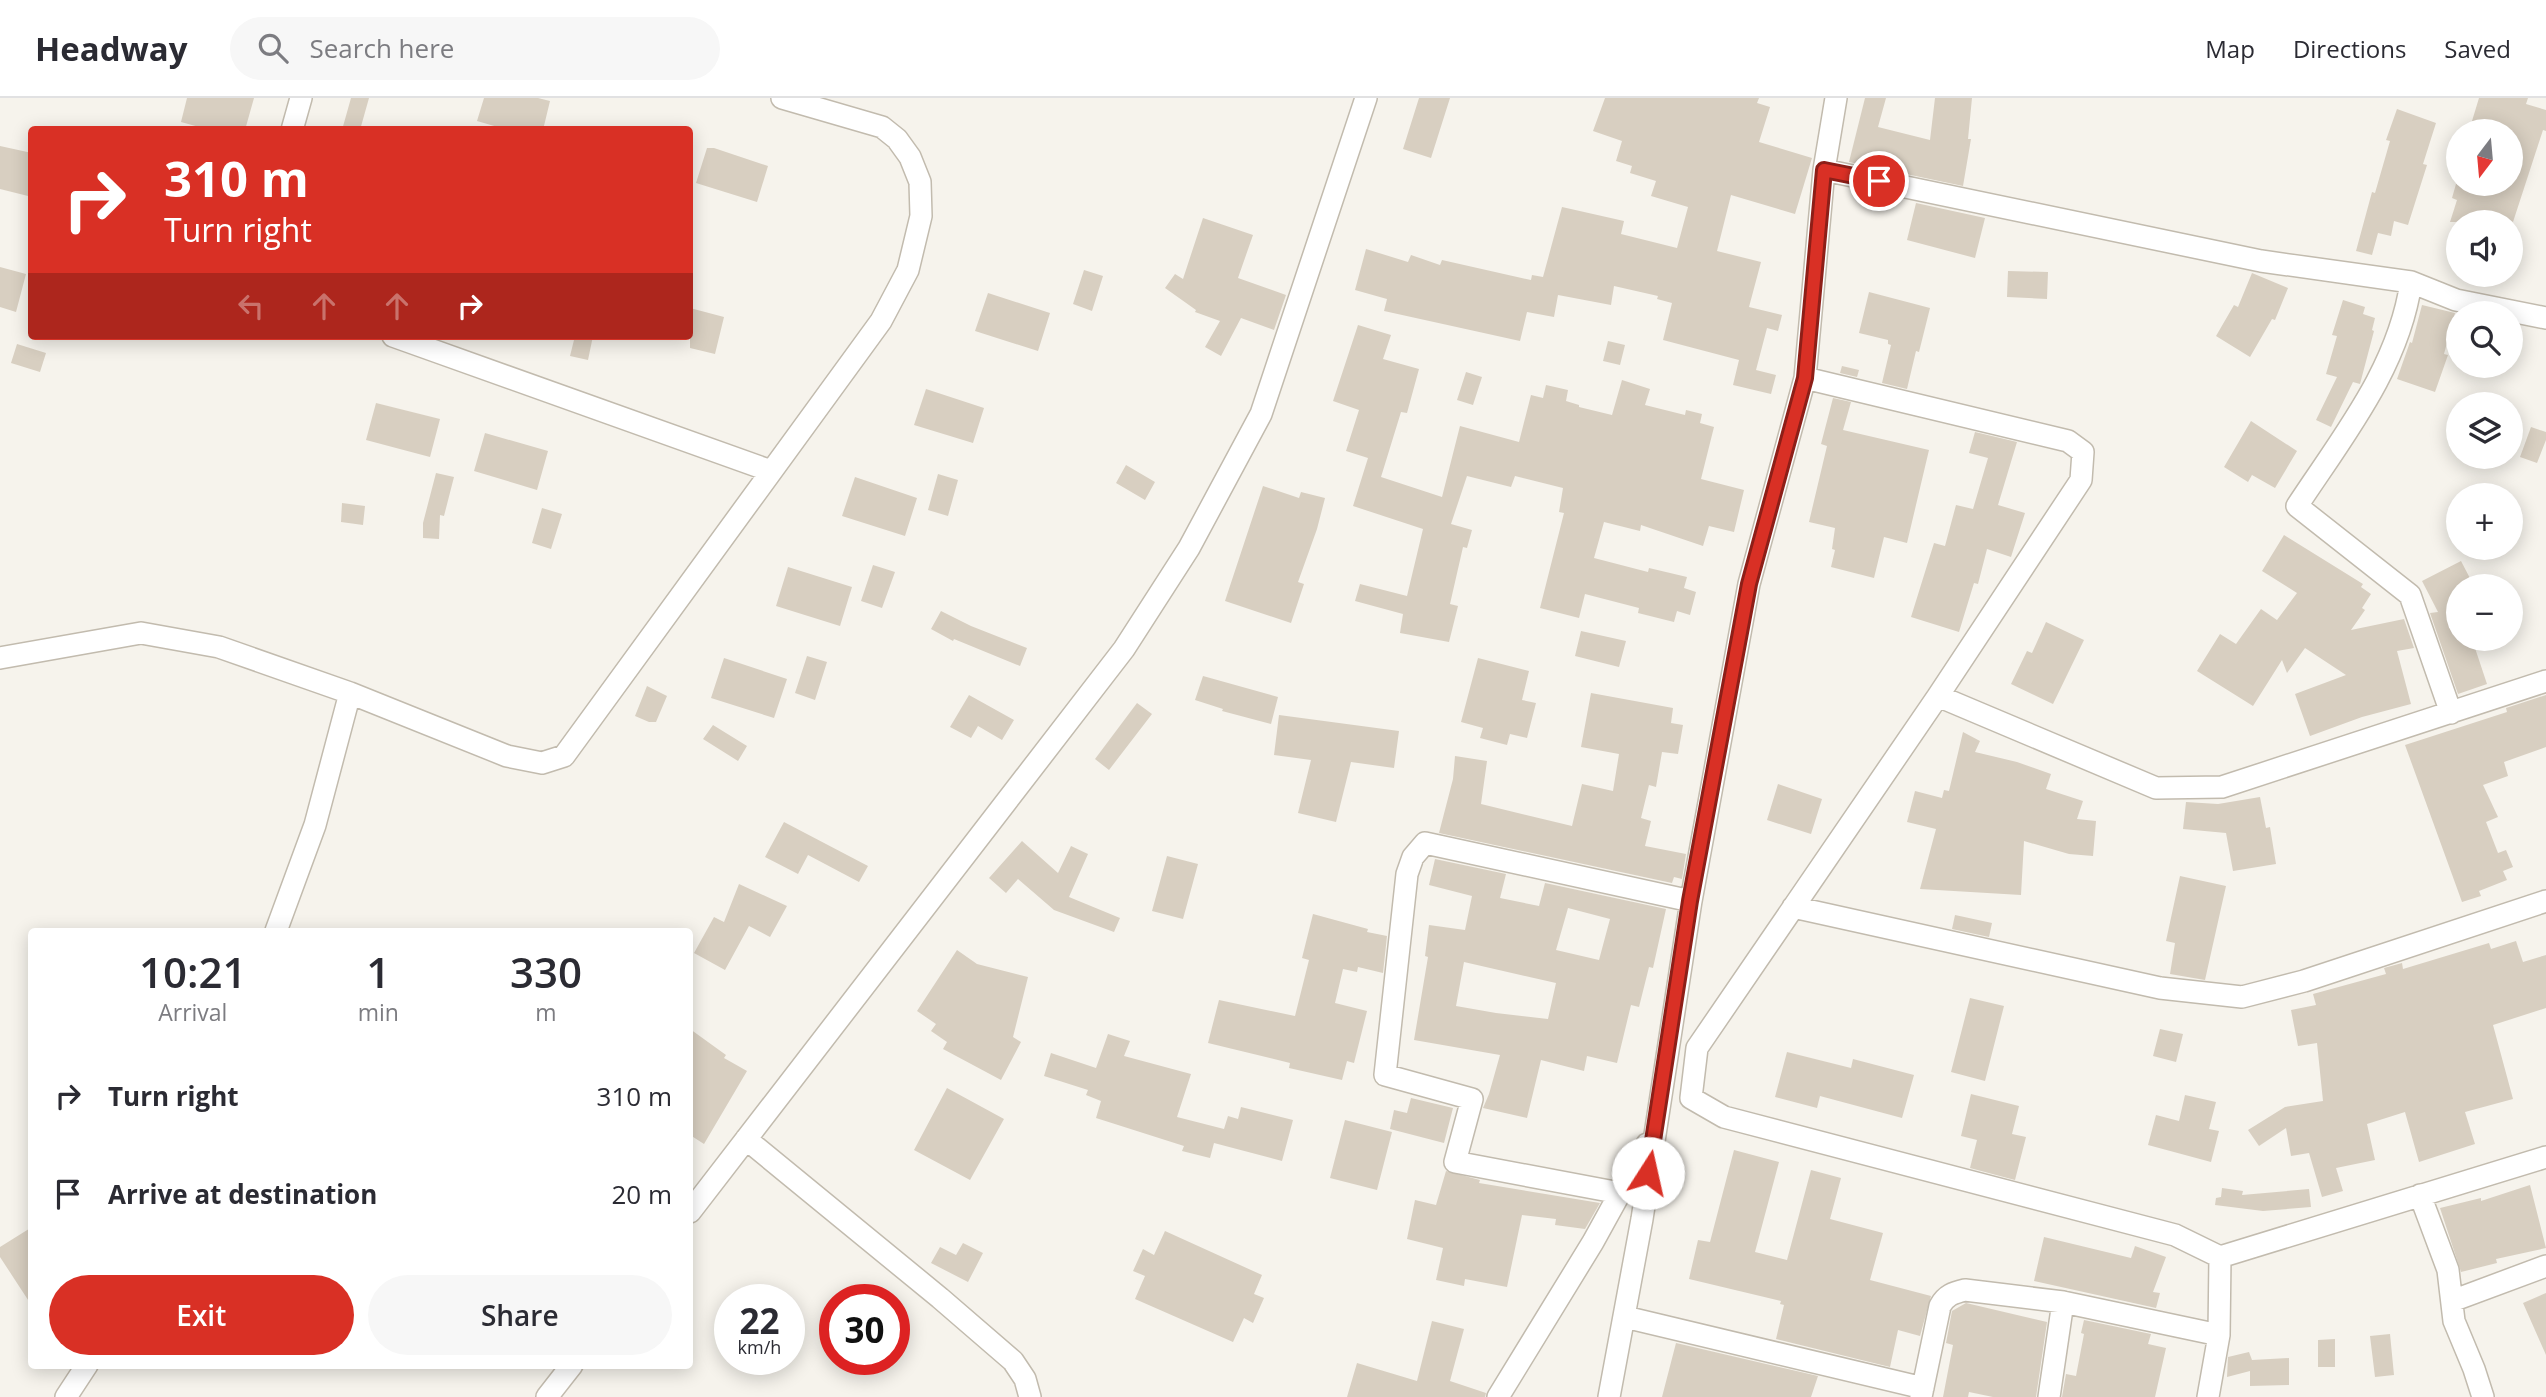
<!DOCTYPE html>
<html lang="en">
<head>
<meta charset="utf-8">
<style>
	:root { --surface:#fff; --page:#f7f7f7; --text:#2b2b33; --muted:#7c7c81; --line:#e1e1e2; --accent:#d93025 }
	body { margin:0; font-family:"Open Sans",sans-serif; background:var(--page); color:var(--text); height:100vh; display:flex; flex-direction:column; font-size:26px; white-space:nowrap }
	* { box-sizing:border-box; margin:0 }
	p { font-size:23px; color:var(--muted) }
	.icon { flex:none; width:38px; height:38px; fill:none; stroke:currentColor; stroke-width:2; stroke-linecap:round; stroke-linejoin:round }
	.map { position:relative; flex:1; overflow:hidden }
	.details { position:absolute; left:28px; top:830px; width:665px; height:441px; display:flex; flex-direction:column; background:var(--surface); border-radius:7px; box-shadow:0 4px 18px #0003 }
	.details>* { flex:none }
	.hud { position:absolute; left:28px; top:28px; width:665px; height:214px; border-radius:7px; box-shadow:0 4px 18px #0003; background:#d93025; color:#fff; overflow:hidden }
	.needle { width:46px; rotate:196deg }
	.tools { position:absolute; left:2446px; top:21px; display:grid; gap:14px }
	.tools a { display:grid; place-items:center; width:77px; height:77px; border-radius:50%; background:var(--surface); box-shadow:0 4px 18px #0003; font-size:35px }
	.speed { position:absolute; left:714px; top:1186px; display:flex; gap:14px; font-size:35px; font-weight:700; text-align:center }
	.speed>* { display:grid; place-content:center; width:91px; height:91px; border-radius:50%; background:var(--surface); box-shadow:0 4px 18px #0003; line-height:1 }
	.speed small { font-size:18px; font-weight:400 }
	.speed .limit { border:10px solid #d22; background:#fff; color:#111 }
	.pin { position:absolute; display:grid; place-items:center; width:60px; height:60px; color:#fff; margin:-30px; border:4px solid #fff; border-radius:50%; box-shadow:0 2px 7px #0007 }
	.me { position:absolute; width:77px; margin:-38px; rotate:10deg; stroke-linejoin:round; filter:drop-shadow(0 0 5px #0008) }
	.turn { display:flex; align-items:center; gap:24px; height:147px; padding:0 21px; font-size:32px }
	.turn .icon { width:91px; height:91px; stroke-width:2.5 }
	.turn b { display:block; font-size:49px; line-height:60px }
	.lanes { display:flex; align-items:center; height:66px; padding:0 21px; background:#0003; justify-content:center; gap:35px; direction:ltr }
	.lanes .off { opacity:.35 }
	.eta { display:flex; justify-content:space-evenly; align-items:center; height:119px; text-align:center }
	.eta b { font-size:42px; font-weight:600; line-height:49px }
	.primary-button { display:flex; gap:14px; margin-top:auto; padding:14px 21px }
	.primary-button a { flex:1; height:80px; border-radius:42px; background:var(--accent); color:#fff; font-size:28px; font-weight:600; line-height:80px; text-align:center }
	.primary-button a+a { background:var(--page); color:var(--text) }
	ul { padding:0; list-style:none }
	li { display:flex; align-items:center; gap:21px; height:98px; padding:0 21px }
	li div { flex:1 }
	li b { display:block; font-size:26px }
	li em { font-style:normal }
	header { display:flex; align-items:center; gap:42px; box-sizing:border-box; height:98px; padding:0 35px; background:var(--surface); border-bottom:2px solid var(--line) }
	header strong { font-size:33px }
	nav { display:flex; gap:38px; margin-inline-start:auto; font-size:24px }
	.search { width:490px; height:63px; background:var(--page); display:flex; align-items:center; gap:18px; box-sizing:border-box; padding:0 24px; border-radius:38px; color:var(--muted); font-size:26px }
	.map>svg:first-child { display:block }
	.building { fill:#d8cfc1; fill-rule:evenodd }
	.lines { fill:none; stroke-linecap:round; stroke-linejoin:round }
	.street-casing { stroke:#c2bbae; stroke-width:24 }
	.street { stroke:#fff; stroke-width:21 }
	.route-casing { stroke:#8d1f18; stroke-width:18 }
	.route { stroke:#d93025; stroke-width:12 }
</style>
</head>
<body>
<header>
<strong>Headway</strong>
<div class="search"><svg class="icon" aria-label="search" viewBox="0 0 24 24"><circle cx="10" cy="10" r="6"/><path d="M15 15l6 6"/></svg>Search here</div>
<nav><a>Map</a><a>Directions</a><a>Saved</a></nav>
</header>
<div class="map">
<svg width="2546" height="1299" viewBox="0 0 2546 1299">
	<rect width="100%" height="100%" fill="#f6f3ec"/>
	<path class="building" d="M187,0H254L245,32H210L181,24Z
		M351,0H369L360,32H342Z
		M484,0H538L550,3L543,32H508L477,23Z
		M1419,0H1450L1431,60L1403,51Z
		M1605,0H1759L1757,5L1770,9L1759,44L1812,60L1795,116L1731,97L1717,153L1761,164L1749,209L1782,217L1778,233L1767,230L1756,272L1776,277L1771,296L1733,287L1739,262L1663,242L1672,205L1657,201L1658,198L1614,188L1611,207L1558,197L1554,219L1527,214L1520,243L1384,213L1387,201L1355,192L1366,151L1408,164L1411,157L1440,167L1442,162L1531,182L1532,177L1543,179L1562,109L1624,123L1621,136L1677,150L1688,109L1651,98L1656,83L1630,75L1632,68L1616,63L1622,43L1593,33Z
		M1865,0H1886L1878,29L1930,42L1935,0H1972L1968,41H1971L1963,88L1849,64Z
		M2479,0H2528L2526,6L2546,12V33L2543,32L2513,124H2450L2457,102L2452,100L2456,86H2511V63L2516,47L2511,46V33H2503L2472,23Z
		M2397,11L2436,25L2423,66L2427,67L2408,127L2394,123L2391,138L2378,135L2372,157L2356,153L2372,94L2375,95L2390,43L2386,42Z
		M0,48L32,55V99L0,91Z
		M707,50H714L768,68L757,104L696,85Z
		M1916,105L1985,120L1975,160L1907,142Z
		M1203,120L1253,137L1238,180L1286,197L1274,232L1241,220L1221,258L1205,249L1220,223L1195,214L1196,212L1165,190L1175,176L1183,181Z
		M0,169L26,176L16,214L0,209Z
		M1084,172L1103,178L1092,213L1073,206Z
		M2008,173L2048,174L2047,201L2007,199Z
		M2252,175L2288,190L2275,222L2272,221L2250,259L2216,238L2234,207L2238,209Z
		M1869,194L1930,210L1919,254L1916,253L1907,291L1882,285L1891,247L1888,246V242L1859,235Z
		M988,195L1050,215L1038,253L975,233Z
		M2343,202L2365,209L2363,216L2375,220L2372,232L2374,233L2360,286L2353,284L2331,329L2316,322L2337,279L2326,276L2337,238L2332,237Z
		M2422,207L2455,215L2444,256L2448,257L2435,294L2397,281L2410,244L2412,245Z
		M690,210L724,219L715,256L690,250Z
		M1358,227L1391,237L1383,261L1419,271L1407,315L1401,314L1381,379L1442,399L1460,328L1519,344L1531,297L1543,300L1546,287L1568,292L1566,303L1579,307V309L1612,317L1622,282L1650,291L1645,307L1685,317L1686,312L1702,316L1700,325L1714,329L1701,381L1744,392L1734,434L1709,428L1703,448L1641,427L1640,433L1604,424L1594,460L1648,474L1649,470L1687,479L1684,490L1696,494L1690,517L1677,513L1674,524L1638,515L1639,510L1585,496L1579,520L1540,510L1564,415L1559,414L1563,390L1515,378L1511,389L1467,378L1451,426L1472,432L1467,450L1463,449L1450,506L1458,508L1449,544L1400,535L1403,516L1355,503L1360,486L1407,498L1423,431L1353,408L1368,360L1346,353L1359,312L1333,303Z
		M575,238H593L588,262L570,258Z
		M1608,243L1625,247L1620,267L1603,263Z
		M17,246L46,255L40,274L11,265Z
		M1842,268L1859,272L1857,279L1840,275Z
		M1466,274L1482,279L1473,307L1457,302Z
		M926,291L984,310L973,345L914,327Z
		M1833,300L1851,304L1843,332L1929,352L1907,445L1884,439L1874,480L1831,469L1835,452L1832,451L1835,430L1809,424L1827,348L1821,346Z
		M376,305L440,321L430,359L366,342Z
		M2251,323L2297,353L2275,390L2252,377L2248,384L2224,369Z
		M2531,329L2546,334V342L2537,365L2520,359Z
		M1975,334L2017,344L1998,407L2025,415L2011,459L1987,451L1978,486L1974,485L1959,534L1911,519L1934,445L1945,448L1956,407L1973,411L1988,360L1969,355Z
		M485,335L548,353L537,392L474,373Z
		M1126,367L1155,384L1145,402L1116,385Z
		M436,375L454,379L444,418L440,417L439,441L423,440V425Z
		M938,376L958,382L948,418L928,412Z
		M855,379L917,400L905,438L842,418Z
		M1263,388L1299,400L1301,394L1325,400L1317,431L1298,484L1304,486L1291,525L1225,503Z
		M342,405L365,408L363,427L341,424Z
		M542,410L562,416L551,451L532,445Z
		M2284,437L2363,486L2361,489L2371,496L2362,510L2365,512L2351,532L2404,521L2414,550L2397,553L2411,606L2362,619L2310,638L2295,596L2346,577L2305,550L2287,575L2282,562L2253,608L2197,573L2220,536L2236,546L2261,511L2277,522L2297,495L2262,473Z
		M2461,463L2474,488H2459V541H2472L2487,586L2458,596L2430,515L2438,514L2422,483Z
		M873,467L895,474L882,510L861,503Z
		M788,469L852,489L840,528L776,508Z
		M941,513L971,528L1027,550L1020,568L954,541L953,543L931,531Z
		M2046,524L2084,542L2053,606L2011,586L2027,553L2032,555Z
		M1581,533L1626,543L1619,569L1575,558Z
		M807,558L827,564L815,602L795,595Z
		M724,560L787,581L774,620L711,600Z
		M1478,560L1529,573L1522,602L1536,605L1527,640L1510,636L1507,647L1480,640L1483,630L1461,624Z
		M1203,578L1278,599L1271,626L1222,613L1223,611L1195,602Z
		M647,588L667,598L656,624H649L635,618Z
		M1591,595L1673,610L1671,625L1683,627L1678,656L1662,654L1656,689L1649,687L1641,720L1651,723L1645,748L1686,756L1682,781L1674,779L1672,785L1439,735L1453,681L1455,658L1487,663L1481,706L1572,728L1582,686L1613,693L1619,656L1581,649Z
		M969,597L1014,622L1002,642L978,628L971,640L950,629Z
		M2546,597V649L2504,664L2508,678L2483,687L2498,719L2486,724L2498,755L2506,752L2513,769L2503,773L2507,782L2479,793L2481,798L2462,804L2405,647L2507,614L2506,610Z
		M1137,605L1152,616L1109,672L1095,661Z
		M1279,617L1399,633L1394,670L1351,664L1336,724L1298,715L1311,662L1274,657Z
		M713,627L747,648L738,663L703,641Z
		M1963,634L1980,643L1975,654L2017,664L2051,676L2046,691L2083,703L2077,721L2096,723L2093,758L2069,756L2024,743L2021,797L1920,791L1936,731L1907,724L1915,693L1942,700L1944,692L1949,693Z
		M1778,686L1822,701L1811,736L1767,722Z
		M2260,699L2266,730L2270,729L2276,766L2233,773L2226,735L2183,731L2186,704L2218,706Z
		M784,724L868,768L859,784L808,757L798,776L765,759Z
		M1022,743L1058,775L1071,748L1088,756L1069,799L1120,820L1114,834L1054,812L1018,781L1006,795L989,780Z
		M1167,758L1198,766L1183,821L1152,813Z
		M1435,761L1506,776L1500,800L1539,808L1545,785L1666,811L1653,870L1649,869L1639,909L1631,907L1617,965L1587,958L1584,973L1541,962L1527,1020L1483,1010L1489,996L1500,957L1414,942L1428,859L1425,858L1429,827L1465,832L1472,798L1429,787ZM1568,810L1610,821L1599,862L1556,852ZM1464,864L1556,885L1548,921L1496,915L1456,908Z
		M2180,778L2226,788L2205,882L2170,876L2175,845L2166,843Z
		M739,786L787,808L770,839L749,828L725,872L694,855L714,819L724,824Z
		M1313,816L1368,831L1367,834L1387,838L1383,875L1358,869L1357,874L1343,871L1335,905L1367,913L1354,965L1347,963L1342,982L1289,970L1290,965L1208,945L1219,902L1295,918L1309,862L1302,860Z
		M1955,817L1992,825L1989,839L1952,831Z
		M2516,843L2523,864L2546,857V910L2493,927L2513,1001L2465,1014L2475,1046L2419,1064L2405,1014L2367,1026L2375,1062L2336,1070L2343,1093L2322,1099L2309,1055L2291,1058L2286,1030L2259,1048L2248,1032L2285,1009L2323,1003L2317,945L2298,948L2291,912L2316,907L2313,896L2386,876L2384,870L2402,865L2403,871L2489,845L2491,851Z
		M957,852L977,866L1028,879L1013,939L1021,944L1001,982L943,951L947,944L931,933L936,926L917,913Z
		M1970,900L2004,908L1985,983L1951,974Z
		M690,931L726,957L724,960L747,973L704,1046L690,1037Z
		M2160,931L2183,936L2176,964L2153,958Z
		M1108,936L1130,943L1124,958L1191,976L1177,1019L1224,1031L1228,1018L1238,1021L1241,1009L1293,1022L1282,1063L1214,1045L1210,1060L1182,1053L1184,1048L1096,1020L1101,1003L1086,997L1088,992L1044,978L1051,955L1096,970Z
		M1787,954L1851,970L1853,961L1914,977L1902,1020L1820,998L1817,1010L1775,999Z
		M947,990L1004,1021L970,1082L914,1052Z
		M1971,996L2019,1008L2012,1036L2026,1039L2015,1082L1970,1070L1977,1042L1961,1038Z
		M2185,997L2216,1004L2209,1031L2219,1033L2211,1064L2148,1047L2156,1017L2179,1023Z
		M1411,1000L1453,1010L1444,1045L1390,1031L1394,1012L1407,1015Z
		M1345,1022L1392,1034L1377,1092L1330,1080Z
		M1734,1052L1779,1064L1755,1154L1787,1162L1811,1072L1841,1080L1830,1121L1883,1135L1870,1182L1931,1198L1920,1238L1898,1232L1890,1269L1776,1241L1784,1207L1780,1206L1781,1203L1689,1181L1698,1142L1710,1144Z
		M1446,1073L1480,1082L1479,1085L1600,1105L1585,1131L1555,1127L1556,1121L1522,1117L1507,1189L1465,1181L1464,1188L1436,1182L1443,1150L1407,1141L1415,1102L1436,1107Z
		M2530,1087L2546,1150L2496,1161L2497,1165L2461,1174L2440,1110L2481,1100V1103Z
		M2222,1090L2243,1093L2242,1097L2309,1091L2311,1109L2263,1113L2215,1107L2216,1100L2221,1099Z
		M32,1129V1208L0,1159V1149Z
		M1165,1133L1262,1177L1254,1196L1264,1200L1253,1225L1244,1220L1233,1244L1135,1201L1145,1178L1133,1173L1143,1151L1154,1157Z
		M2044,1139L2131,1160L2135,1148L2166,1159L2153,1194L2160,1195L2156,1210L2034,1183Z
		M963,1145L983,1155L968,1184L931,1165L940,1149L956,1157Z
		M2546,1195V1257L2523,1205Z
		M1966,1205L2047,1224L2036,1299H1993L1969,1294L1968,1299H1943L1953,1247L1946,1245L1952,1213Z
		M2084,1222L2151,1236L2148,1246L2166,1250L2155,1299H2062L2066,1276L2076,1278L2084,1236L2081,1235Z
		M1432,1223L1464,1231L1450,1283L1486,1295L1485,1299H1347L1357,1265L1417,1283Z
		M2390,1236L2394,1277L2375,1279L2370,1238Z
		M2335,1241V1269H2318V1242Z
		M1676,1245L1818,1278L1811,1299H1662Z
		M2249,1254L2252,1262L2289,1260V1287L2250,1288V1273L2227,1279L2228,1259Z"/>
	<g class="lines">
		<g class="street-casing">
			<path id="street" d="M292,32L301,0
				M1824,72L2261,163L2411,184L2456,202L2546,220
				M2411,184C2399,269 2343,338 2297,408L2410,497L2451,615
				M393,238L771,373
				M1805,280L2068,343L2083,354L2081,382L1938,598L1697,950L1691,1000L1724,1019L2175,1137L2220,1159L2219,1237L2208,1299
				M0,560L141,535L219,549L350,595L507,658L542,665L564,658L881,223L908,172L921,118L920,84L910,59L897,41L882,29L782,0
				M1938,598L2156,690L2222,689L2546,583
				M1793,809L2160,890L2242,899L2304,883L2546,803
				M276,833L315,727L350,595
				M746,1041L940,1200L1013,1263L1025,1281L1030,1299
				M1620,1095L1455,1064L1472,1001L1385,977L1407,776L1413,759L1425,745L1691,803
				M2420,1097L2448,1172L2454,1223L2474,1271L2483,1299
				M690,1114L1124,551L1189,450L1261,316L1366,0
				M2220,1159L2546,1059
				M2452,1203L2546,1168
				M1625,1219L1923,1290
				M66,1299L87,1267
				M547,1299L572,1267
				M1498,1299L1593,1144L1647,1046
				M1609,1299L1642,1121L1691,803L1749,486L1805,280L1824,72L1836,0
				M1921,1299L1940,1208C1946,1197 1953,1195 1965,1192L2063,1204
				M2049,1299L2063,1204L2219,1237"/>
		</g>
		<use href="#street" class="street"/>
	</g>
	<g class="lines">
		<g class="route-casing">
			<path id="route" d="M1648,1075L1690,803L1749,486L1805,280L1824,72L1879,83"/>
		</g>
		<use href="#route" class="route"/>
	</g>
</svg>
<div class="tools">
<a><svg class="needle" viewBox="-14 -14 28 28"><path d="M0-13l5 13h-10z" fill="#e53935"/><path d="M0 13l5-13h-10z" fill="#7c7c81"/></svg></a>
<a><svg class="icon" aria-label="sound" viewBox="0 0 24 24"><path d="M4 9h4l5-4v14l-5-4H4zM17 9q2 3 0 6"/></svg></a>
<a><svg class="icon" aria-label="search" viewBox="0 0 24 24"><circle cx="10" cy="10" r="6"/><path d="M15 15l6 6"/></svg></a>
<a><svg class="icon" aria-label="layers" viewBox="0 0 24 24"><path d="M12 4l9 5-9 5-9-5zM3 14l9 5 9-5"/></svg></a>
<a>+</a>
<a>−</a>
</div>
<div class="speed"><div>22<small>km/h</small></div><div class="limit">30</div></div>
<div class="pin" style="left:1879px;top:83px;background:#d93025"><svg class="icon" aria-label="arrive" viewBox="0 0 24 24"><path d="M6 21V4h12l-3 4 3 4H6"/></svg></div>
<svg class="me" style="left:1648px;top:1075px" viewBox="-20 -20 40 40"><circle r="19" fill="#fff"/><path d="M0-13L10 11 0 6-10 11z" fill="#d93025"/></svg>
<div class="hud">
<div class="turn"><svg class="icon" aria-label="right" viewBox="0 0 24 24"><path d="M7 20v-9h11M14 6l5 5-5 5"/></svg><div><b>310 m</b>Turn right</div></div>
<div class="lanes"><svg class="icon off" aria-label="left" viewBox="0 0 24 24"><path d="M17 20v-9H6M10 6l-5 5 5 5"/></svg><svg class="icon off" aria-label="ahead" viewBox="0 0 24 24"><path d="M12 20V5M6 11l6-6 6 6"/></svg><svg class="icon off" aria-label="ahead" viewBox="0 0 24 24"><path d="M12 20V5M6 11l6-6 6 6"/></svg><svg class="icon" aria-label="right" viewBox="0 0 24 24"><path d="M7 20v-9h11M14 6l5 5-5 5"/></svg></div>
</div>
<section class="details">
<div class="eta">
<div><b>10:21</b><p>Arrival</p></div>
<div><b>1</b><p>min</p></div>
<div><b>330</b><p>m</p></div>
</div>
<ul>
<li><svg class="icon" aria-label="right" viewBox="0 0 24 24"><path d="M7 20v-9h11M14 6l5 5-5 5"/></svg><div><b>Turn right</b></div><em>310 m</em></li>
<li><svg class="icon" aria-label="arrive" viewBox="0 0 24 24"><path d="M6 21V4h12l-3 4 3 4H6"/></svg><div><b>Arrive at destination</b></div><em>20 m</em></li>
</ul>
<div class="primary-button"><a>Exit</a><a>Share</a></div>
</section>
</div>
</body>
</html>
